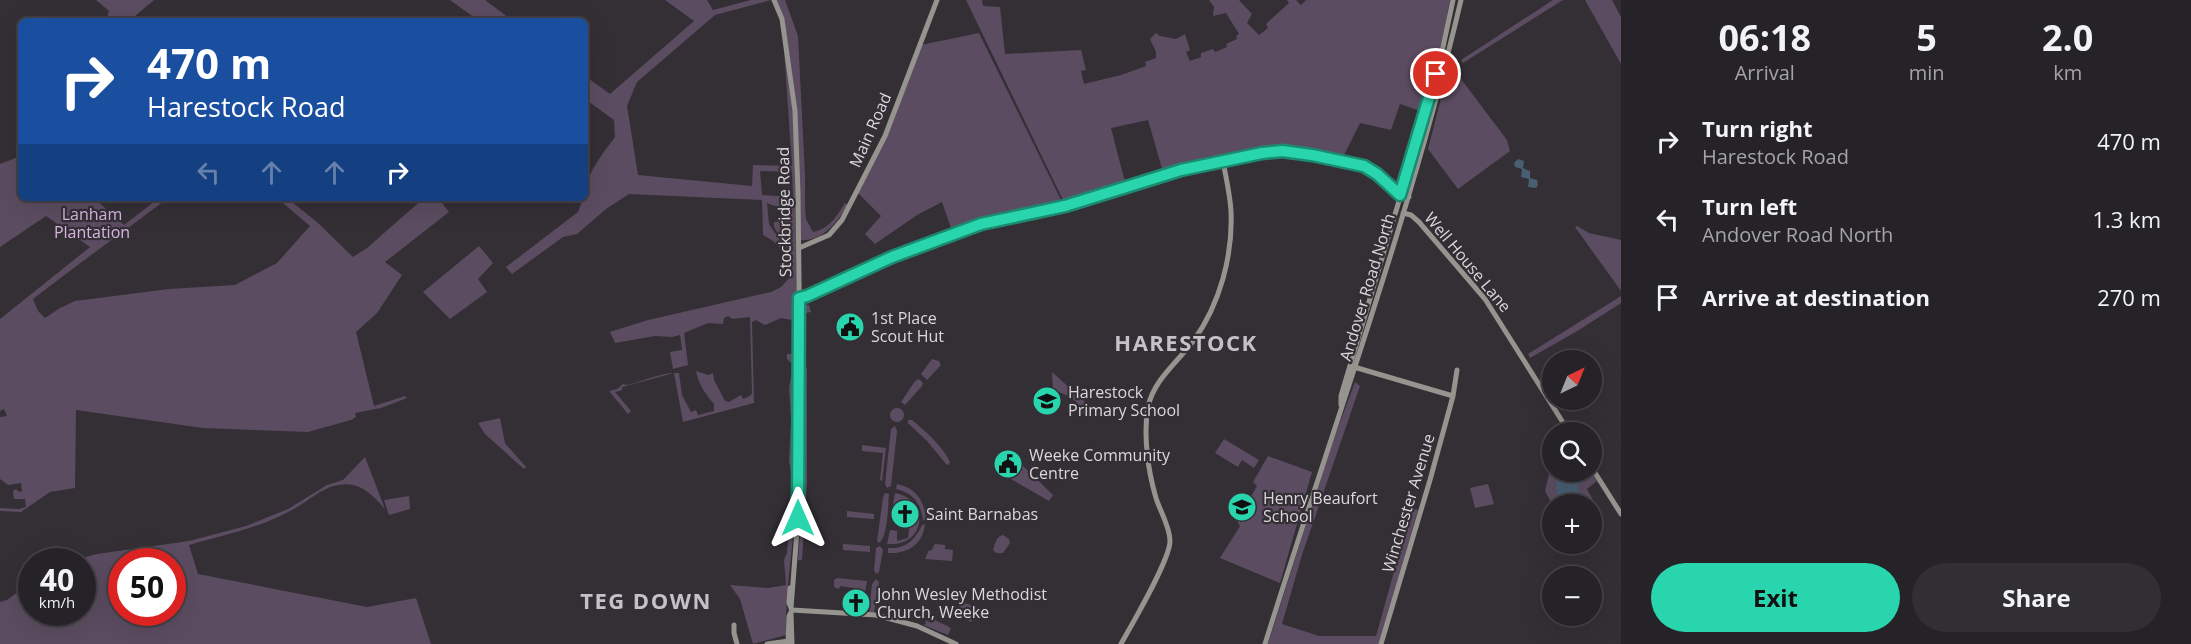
<!DOCTYPE html>
<html lang="en">
<head>
<meta charset="utf-8">
<style>
	:root { --surface:#262328; --page:#322f34; --text:#f1f3f6; --muted:#a4a4a8; --line:#424045; --accent:#29d5ad }
	body { margin:0; font-family:"Open Sans",sans-serif; background:var(--page); color:var(--text); height:100vh; display:flex; flex-direction:column; font-size:22px; white-space:nowrap }
	* { box-sizing:border-box; margin:0 }
	p { font-size:20px; color:var(--muted) }
	.icon { flex:none; width:33px; height:33px; fill:none; stroke:currentColor; stroke-width:2; stroke-linecap:round; stroke-linejoin:round }
	.map { position:relative; flex:1; overflow:hidden }
	.panel { display:flex; flex-direction:column; background:var(--surface); width:570px }
	.panel>* { flex:none }
	.hud { position:absolute; left:18px; top:18px; width:570px; height:183px; border-radius:9px; box-shadow:0 6px 24px #0002,0 0 0 2px var(--line); background:#1a4fa0; color:#fff; overflow:hidden }
	.needle { width:39px; rotate:43deg }
	.controls { position:absolute; left:1542px; top:350px; display:grid; gap:12px }
	.controls a { display:grid; place-items:center; width:60px; height:60px; border-radius:50%; background:var(--surface); box-shadow:0 6px 24px #0002,0 0 0 2px var(--line); font-size:30px }
	.speed { position:absolute; left:18px; top:548px; display:flex; gap:12px; font-size:30px; font-weight:700; text-align:center }
	.speed>* { display:grid; place-content:center; width:78px; height:78px; border-radius:50%; background:var(--surface); box-shadow:0 6px 24px #0002,0 0 0 2px var(--line); line-height:1 }
	.speed small { font-size:15px; font-weight:400 }
	.speed .limit { border:9px solid #d22; background:#fff; color:#111 }
	.pin { position:absolute; display:grid; place-items:center; width:51px; height:51px; color:#fff; margin:-26px; border:3px solid #fff; border-radius:50%; box-shadow:0 2px 6px #0007 }
	.me { position:absolute; width:66px; margin:-33px; rotate:0deg; stroke-linejoin:round; filter:drop-shadow(0 0 4px #0008) }
	.turn { display:flex; align-items:center; gap:21px; height:126px; padding:0 30px; font-size:27px }
	.turn .icon { width:78px; height:78px; stroke-width:2.5 }
	.turn b { display:block; font-size:42px; line-height:51px }
	.lanes { display:flex; align-items:center; height:57px; padding:0 30px; background:#0003; justify-content:center; gap:30px; direction:ltr }
	.lanes .off { opacity:.35 }
	.eta { display:flex; justify-content:space-evenly; align-items:center; height:102px; text-align:center }
	.eta b { font-size:36px; font-weight:700; line-height:42px }
	.action { display:flex; gap:12px; margin-top:auto; padding:12px 30px }
	.action a { flex:1; height:69px; border-radius:36px; background:var(--accent); color:#111; font-size:24px; font-weight:700; line-height:69px; text-align:center }
	.action a+a { background:var(--page); color:var(--text) }
	ul { padding:0; list-style:none }
	li { display:flex; align-items:center; gap:18px; height:78px; padding:0 30px }
	li div { flex:1 }
	li b { display:block; font-size:22px }
	li em { font-style:normal }
	main { display:flex; flex:1; min-height:0 }
	.map>svg:first-child { display:block }
	.green { fill:#5c4c61; fill-rule:evenodd }
	.water { fill:#485e71 }
	.lines { fill:none; stroke-linecap:round; stroke-linejoin:round }
	.secondary { stroke:#96948e; stroke-width:5 }
	.route-casing { stroke:#1b8a70; stroke-width:15 }
	.route { stroke:#29d5ad; stroke-width:10 }
	.labels { text-anchor:middle; stroke-width:4.5; stroke-linejoin:round; paint-order:stroke }
	.street-label { font-size:16px; fill:#dbd8dc; stroke:#332f35 }
	.park-label { font-size:16px; fill:#d8b5e1; stroke:#332f35 }
	.poi-label { font-size:16px; fill:#dbd8dc; stroke:#332f35; text-anchor:start }
	.district-label { font-size:22px; font-weight:bold; letter-spacing:1.5px; fill:#c6c0c8; stroke:#332f35 }
</style>
</head>
<body>
<main>
<div class="map">
<svg width="1621" height="644" viewBox="0 0 1621 644">
	<rect width="100%" height="100%" fill="#332f35"/>
	<path class="green" d="M96,0H154L129,21H106L109,11Z
		M450,0H485L513,21H479Z
		M665,0H707L713,10L751,0H771L715,15L637,82L627,106L638,175L752,186L753,165L792,166L782,20L774,0H785L798,36L805,175V207L806,219L813,232C829,229 837,216 845,203L848,205C836,224 821,243 797,240L796,492C795,540 785,587 786,635L753,644L740,599L730,585L768,588L786,585L784,560L787,553L788,540L781,530L791,529L792,514H789L790,497L793,484L789,461L791,421L789,388L793,365L787,359V354H792V320L781,318L765,325L756,320L752,322L754,403L683,422L674,373L622,387V390L615,392L631,411L628,414L609,391L617,389L623,384L627,385C644,381 662,372 679,373L682,395L691,412L696,410L698,415L714,411V404C705,394 699,385 696,371L708,375L713,373L714,380L725,401L729,402L741,395L743,399L750,396L752,393L750,317L732,319L728,316L724,318L723,324L708,323L684,333L688,365L673,369L670,352L682,350L680,335L672,337L655,336L615,343L610,332L648,320L771,292L781,287L792,275V268C786,262 786,258 782,251C778,243 770,239 763,235L762,200L629,194L606,209L577,234L563,237L512,274L506,267L578,212L583,198H585C585,174 602,155 615,137L614,120L585,99V76L610,94L694,21ZM760,171L792,172L793,197L762,195ZM767,203L775,206H787V221L774,222V227L793,258V260L769,224Z
		M966,0H982L983,6L1000,7L1005,54L1081,50L1086,70L1081,71L1084,84L1121,75L1146,66L1145,62L1156,58V52L1150,39L1156,33L1160,36L1176,39L1185,34L1190,50L1186,52L1190,61L1201,57V53L1213,49L1215,52L1227,47L1226,44L1237,39L1236,36L1239,34L1226,13L1213,16L1214,7L1209,0H1239L1252,14L1247,23L1259,35L1268,28L1266,24L1289,3L1287,0H1296L1301,5L1306,0H1450L1442,41L1423,112L1400,104L1391,130L1360,123L1342,159L1279,150L1278,147L1222,158V160L1163,172L1148,120L1111,128L1126,186L1065,204Z
		M1553,0H1563L1463,63L1461,60Z
		M1585,0H1612L1621,17V64Z
		M979,33L1063,204L953,234L942,202L917,215L875,244L865,234L881,216L857,192L880,148L921,45Z
		M1455,71L1507,140L1510,151L1458,189L1428,149L1446,78Z
		M21,156V198H94L124,225L159,198H168C123,232 78,264 33,299L38,311L45,318L60,308L75,301L169,289L235,285L277,263L310,226L277,198H287L318,223L353,257L367,248L424,198H438L449,212L385,262L402,275L377,313L356,332L374,406L405,396L407,398L381,408L355,413L356,417L351,420L308,432L203,428L76,410L75,488L50,492L21,512L0,511V508L19,509L26,507L25,499H14L13,491L16,489L19,492L22,491L21,483L8,485L0,479V417L7,416L4,409L0,411V319L90,247L46,216L0,247V164Z
		M1577,226L1589,233L1621,240V291L1575,227Z
		M479,246L493,263L478,279L487,292L450,319L423,292Z
		M1621,296V303L1579,330L1530,358L1528,354Z
		M803,304L809,305L811,312L806,313V360L803,359Z
		M932,359L939,361L941,365L927,380L921,374Z
		M803,367L807,368V483L802,560H798L802,507Z
		M1052,372L1092,408L1083,414C1079,399 1067,395 1053,390Z
		M919,379L923,383L922,386L905,405L901,402L915,381Z
		M1355,382L1360,386L1302,555L1282,624L1319,636H1376L1409,518L1406,507L1418,510L1379,644H1268L1329,452Z
		M890 415a7 7 0 1 1 14 0a7 7 0 1 1-14 0Z
		M500,418L505,443L526,467L524,469L485,434L478,423Z
		M908,420H912C926,432 942,445 950,462L949,465L946,464L928,442L908,423Z
		M895,426L897,431L891,486L887,488L885,484L891,429Z
		M1224,439L1259,460L1254,468L1242,460L1238,467L1215,453Z
		M862,445L886,448L882,481L880,480L883,453L862,451Z
		M1268,456L1312,472L1280,583L1220,558L1240,526L1237,521L1257,486L1253,482Z
		M365,457L385,509C373,495 359,481 339,485C321,487 306,504 290,511C259,528 224,535 189,545L198,574L367,607L416,598L431,644H0V602L7,600L31,582L32,612H82V561H71L97,554L189,541L246,526L288,509L327,485L343,480ZM122,561H172V612H122Z
		M1552,462V471H1591L1597,481L1587,489L1593,500L1590,504H1552L1545,491Z
		M1021,464L1053,495L1049,501L1011,479Z
		M897,484C917,488 925,502 926,521L923,520C921,503 913,493 896,489Z
		M1488,484L1494,504L1475,508L1470,488Z
		M885,493L889,494C888,505 888,537 879,543L877,541L883,498Z
		M895,493C930,499 927,547 887,544L890,530L897,531V541L908,538L912,504L899,502L898,512L892,510Z
		M409,496L410,509L389,515L384,500Z
		M847,511L874,514V519L847,517Z
		M925,524C923,545 907,554 888,553V548C906,549 915,540 922,525Z
		M1003,535L1009,539L1010,543L1003,553H996L993,550C995,544 996,536 1003,535Z
		M843,544L870,546V552L843,550Z
		M935,544L945,545V549L953,550L952,561L925,559L929,550L931,551Z
		M880,546L883,550L879,572L877,574L874,571L876,548Z
		M837,578L867,581L865,592H861V589L840,586L839,589L834,587V580Z
		M876,579L879,582L874,613L869,612L872,584Z
		M961,602L980,608L971,622L967,620V610L959,607Z
		M936,614L935,620L951,628L948,635L923,625L926,624L925,620L932,623Z"/>
	<path class="water" d="M1518,159L1524,161L1523,168L1530,171V178L1537,180L1538,185L1536,188L1528,187L1529,179L1521,177L1522,169L1515,167L1514,163Z
		M1561,471H1581L1585,480L1577,486L1582,499L1581,504C1558,504 1550,491 1561,471Z"/>
	<g class="lines">
		<path class="secondary" d="M774,0L782,19L795,111L798,193L800,364L798,518L791,608
			M1403,213L1411,215L1419,222L1485,299L1569,432
			M799,248L829,235L842,220L885,136L937,0
			M799,298L807,296L892,257L981,224L1065,206L1181,170L1262,153L1282,151L1312,155L1364,167L1377,174L1396,193L1409,197
			M1354,367L1453,396
			M1341,405V396L1418,137L1440,61L1453,0
			M1592,468L1621,514
			M792,610L876,615L917,626L956,644
			M791,613L792,644
			M734,625V633L737,644
			M767,644L789,641
			M788,644L789,616L792,610L789,603L790,588
			M1121,644C1132,624 1170,560 1170,541C1170,527 1160,511 1156,498C1148,471 1143,435 1148,407C1154,379 1178,362 1194,340C1220,304 1233,255 1231,211C1230,194 1226,178 1223,161
			M1265,644C1332,429 1410,219 1461,0
			M1381,644L1430,480L1453,396L1457,370"/>
	</g>
	<g class="lines">
		<g class="route-casing">
			<path id="route" d="M798,518L799,298L807,296L892,257L981,224L1065,206L1181,170L1262,153L1282,151L1312,155L1364,166L1377,174L1400,195L1436,74"/>
		</g>
		<use href="#route" class="route"/>
	</g>
	<defs>
		<g id="civic-disc" transform="scale(1.5)"><circle r="9.5" fill="#29d5ad" stroke="#332f35"/><path d="M-.6-6.5H3V-4.5H.6V-3L4-1V1h2V6H-6V1h2V-1L-.6-3ZM-1.2 2.5V6h2.4V2.5Z" fill="#111"/></g>
		<g id="school-disc" transform="scale(1.5)"><circle r="9.5" fill="#29d5ad" stroke="#332f35"/><path d="M0-5L7-2L0 1L-7-2ZM-4 1L0 2.5L4 1V4Q0 6-4 4Z" fill="#111"/></g>
		<g id="church-disc" transform="scale(1.5)"><circle r="9.5" fill="#29d5ad" stroke="#332f35"/><path d="M-1.2-6h2.4v3.5h3.3v2.4h-3.3V6h-2.4V-.1h-3.3v-2.4h3.3Z" fill="#111"/></g>
	</defs>
	<g fill-rule="evenodd">
		<use href="#civic-disc" x="850" y="327"/>
		<use href="#school-disc" x="1047" y="401"/>
		<use href="#civic-disc" x="1008" y="464"/>
		<use href="#school-disc" x="1242" y="507"/>
		<use href="#church-disc" x="905" y="514"/>
		<use href="#church-disc" x="856" y="603"/>
	</g>
	<g class="labels">
		<g class="street-label">
			<text transform="translate(870 130) rotate(-66)" y="6">Main Road</text>
			<text transform="translate(784 212) rotate(-91)" y="6">Stockbridge Road</text>
			<text transform="translate(1468 262) rotate(50)" y="6">Well House Lane</text>
			<text transform="translate(1367 287) rotate(-73)" y="6">Andover Road North</text>
			<text transform="translate(1408 503) rotate(-73)" y="6">Winchester Avenue</text>
		</g>
		<g class="park-label">
			<text x="92" y="220">Lanham<tspan x="92" dy="18">Plantation</tspan></text>
		</g>
		<g class="poi-label">
			<text x="871" y="324">1st Place<tspan x="871" dy="18">Scout Hut</tspan></text>
			<text x="1068" y="398">Harestock<tspan x="1068" dy="18">Primary School</tspan></text>
			<text x="1029" y="461">Weeke Community<tspan x="1029" dy="18">Centre</tspan></text>
			<text x="1263" y="504">Henry Beaufort<tspan x="1263" dy="18">School</tspan></text>
			<text x="926" y="520">Saint Barnabas</text>
			<text x="877" y="600">John Wesley Methodist<tspan x="877" dy="18">Church, Weeke</tspan></text>
		</g>
		<g class="district-label">
			<text x="1186" y="351">HARESTOCK</text>
			<text x="646" y="609">TEG DOWN</text>
		</g>
	</g>
</svg>
<div class="controls">
<a><svg class="needle" viewBox="-14 -14 28 28"><path d="M0-13l5 13h-10z" fill="#e53935"/><path d="M0 13l5-13h-10z" fill="#a4a4a8"/></svg></a>
<a><svg class="icon" aria-label="search" viewBox="0 0 24 24"><circle cx="10" cy="10" r="6"/><path d="M15 15l6 6"/></svg></a>
<a>+</a>
<a>−</a>
</div>
<div class="speed"><div>40<small>km/h</small></div><div class="limit">50</div></div>
<div class="pin" style="left:1436px;top:74px;background:#d93025"><svg class="icon" aria-label="arrive" viewBox="0 0 24 24"><path d="M6 21V4h12l-3 4 3 4H6"/></svg></div>
<svg class="me" style="left:798px;top:518px" viewBox="-20 -20 40 40"><path d="M0-17L14 15 0 8-14 15z" fill="#29d5ad" stroke="#fff" stroke-width="4"/></svg>
<div class="hud">
<div class="turn"><svg class="icon" aria-label="right" viewBox="0 0 24 24"><path d="M7 20v-9h11M14 6l5 5-5 5"/></svg><div><b>470 m</b>Harestock Road</div></div>
<div class="lanes"><svg class="icon off" aria-label="left" viewBox="0 0 24 24"><path d="M17 20v-9H6M10 6l-5 5 5 5"/></svg><svg class="icon off" aria-label="ahead" viewBox="0 0 24 24"><path d="M12 20V5M6 11l6-6 6 6"/></svg><svg class="icon off" aria-label="ahead" viewBox="0 0 24 24"><path d="M12 20V5M6 11l6-6 6 6"/></svg><svg class="icon" aria-label="right" viewBox="0 0 24 24"><path d="M7 20v-9h11M14 6l5 5-5 5"/></svg></div>
</div>
</div>
<section class="panel">
<div class="eta">
<div><b>06:18</b><p>Arrival</p></div>
<div><b>5</b><p>min</p></div>
<div><b>2.0</b><p>km</p></div>
</div>
<ul>
<li><svg class="icon" aria-label="right" viewBox="0 0 24 24"><path d="M7 20v-9h11M14 6l5 5-5 5"/></svg><div><b>Turn right</b><p>Harestock Road</p></div><em>470 m</em></li>
<li><svg class="icon" aria-label="left" viewBox="0 0 24 24"><path d="M17 20v-9H6M10 6l-5 5 5 5"/></svg><div><b>Turn left</b><p>Andover Road North</p></div><em>1.3 km</em></li>
<li><svg class="icon" aria-label="arrive" viewBox="0 0 24 24"><path d="M6 21V4h12l-3 4 3 4H6"/></svg><div><b>Arrive at destination</b></div><em>270 m</em></li>
</ul>
<div class="action"><a>Exit</a><a>Share</a></div>
</section>
</main>
</body>
</html>
